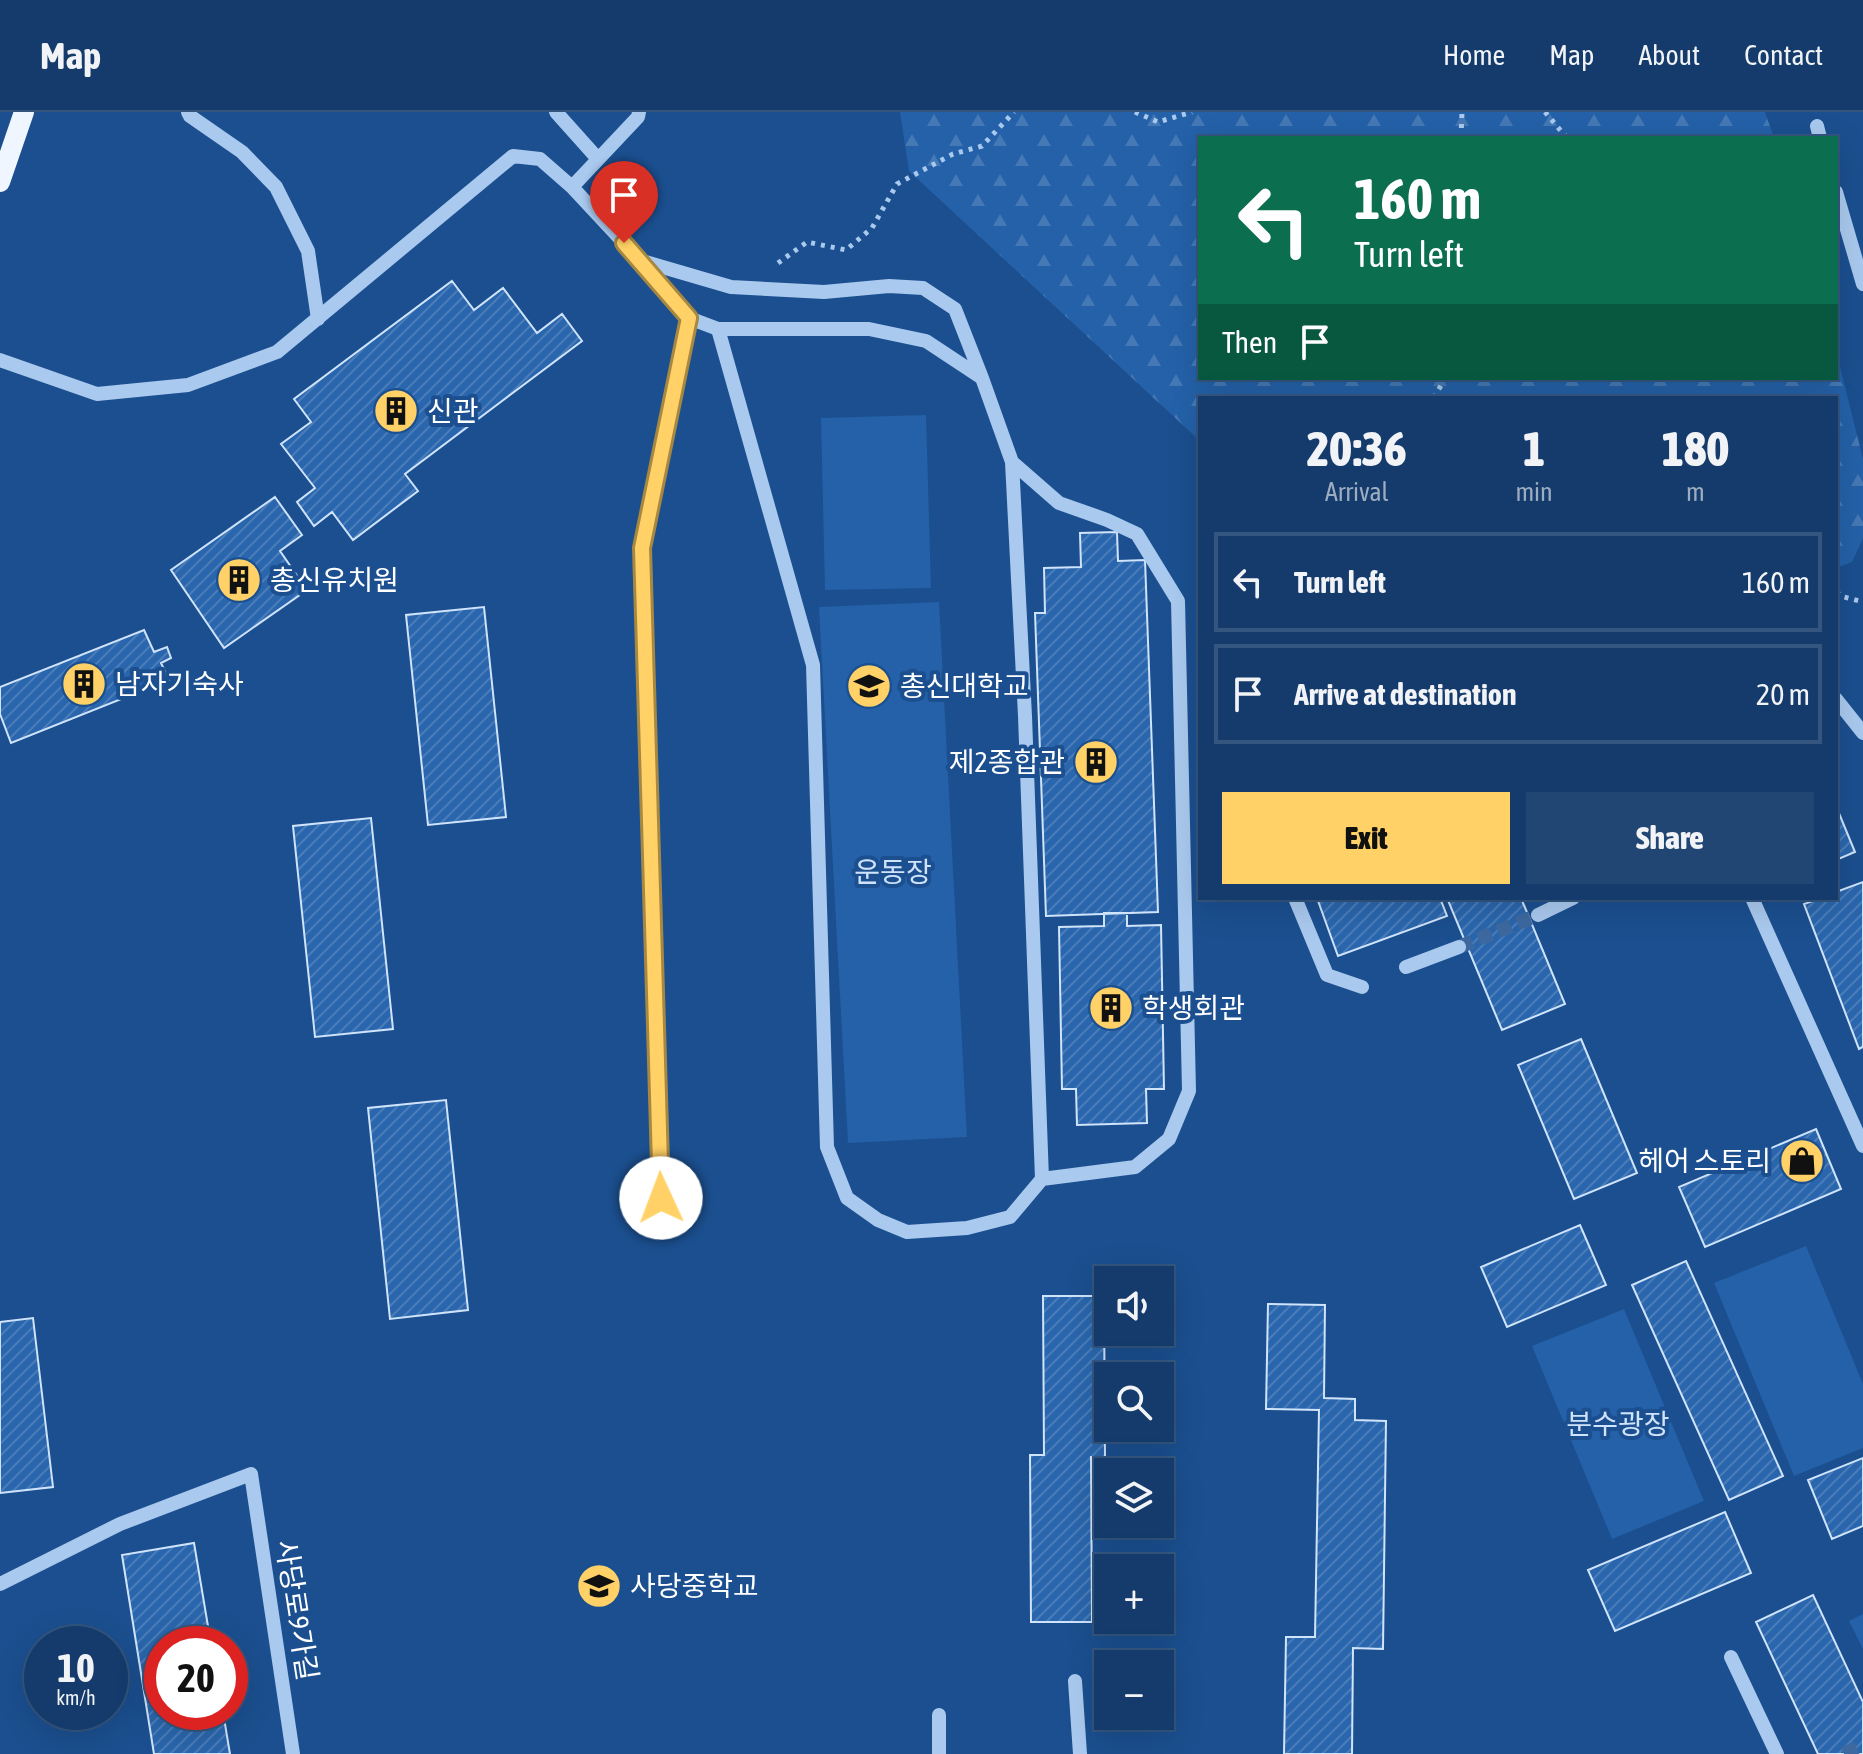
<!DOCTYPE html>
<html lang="en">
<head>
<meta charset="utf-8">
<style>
	:root { --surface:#143b6b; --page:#214673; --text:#f1f3f6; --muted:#9dadc1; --line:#33557e; --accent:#ffd166 }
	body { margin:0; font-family:"Asap Condensed","Noto Sans KR",sans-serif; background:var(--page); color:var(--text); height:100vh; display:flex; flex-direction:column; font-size:30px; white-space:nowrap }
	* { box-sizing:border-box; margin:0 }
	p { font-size:26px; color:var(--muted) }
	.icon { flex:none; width:44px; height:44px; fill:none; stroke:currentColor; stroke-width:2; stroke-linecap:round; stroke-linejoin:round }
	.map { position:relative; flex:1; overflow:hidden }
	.drawer { position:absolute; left:1198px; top:284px; width:640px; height:504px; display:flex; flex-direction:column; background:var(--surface); border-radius:0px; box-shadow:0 8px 32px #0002,0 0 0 2px var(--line) }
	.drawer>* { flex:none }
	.hud { position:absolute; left:1198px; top:24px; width:640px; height:244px; border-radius:0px; box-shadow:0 8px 32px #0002,0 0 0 2px var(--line); background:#0b6e4f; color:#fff; overflow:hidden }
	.buttons { position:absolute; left:1094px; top:1154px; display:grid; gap:16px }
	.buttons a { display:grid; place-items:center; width:80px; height:80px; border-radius:0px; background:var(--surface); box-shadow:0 8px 32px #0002,0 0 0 2px var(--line); font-size:40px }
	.speed { position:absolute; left:24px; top:1514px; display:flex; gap:16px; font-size:40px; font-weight:700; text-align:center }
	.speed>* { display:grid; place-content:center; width:104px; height:104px; border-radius:50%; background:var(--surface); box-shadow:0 8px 32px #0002,0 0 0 2px var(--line); line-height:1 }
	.speed small { font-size:20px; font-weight:400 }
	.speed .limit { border:12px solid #d22; background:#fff; color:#111 }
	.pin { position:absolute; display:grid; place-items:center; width:68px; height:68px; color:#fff; margin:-82px -34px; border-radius:50% 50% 50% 0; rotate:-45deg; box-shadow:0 0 8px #0007 }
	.pin .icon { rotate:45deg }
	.me { position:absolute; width:88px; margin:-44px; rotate:358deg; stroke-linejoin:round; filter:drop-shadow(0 0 6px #0008) }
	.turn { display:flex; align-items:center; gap:28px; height:168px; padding:0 24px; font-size:36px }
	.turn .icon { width:104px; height:104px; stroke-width:2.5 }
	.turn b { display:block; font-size:56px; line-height:68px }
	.then { display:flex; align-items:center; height:76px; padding:0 24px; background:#0003; gap:16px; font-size:30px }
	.eta { display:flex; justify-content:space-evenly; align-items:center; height:136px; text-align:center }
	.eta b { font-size:48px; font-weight:800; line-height:56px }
	.primary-button { display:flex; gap:16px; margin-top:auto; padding:16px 24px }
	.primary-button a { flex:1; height:92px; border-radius:0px; background:var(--accent); color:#111; font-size:32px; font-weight:800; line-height:92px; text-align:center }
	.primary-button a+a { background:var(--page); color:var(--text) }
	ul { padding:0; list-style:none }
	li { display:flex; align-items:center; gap:24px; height:100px; margin:0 16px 12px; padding:0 8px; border:4px solid var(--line); border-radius:0px }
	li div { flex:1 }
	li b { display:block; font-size:30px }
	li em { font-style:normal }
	header { display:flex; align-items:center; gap:48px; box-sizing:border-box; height:112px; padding:0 40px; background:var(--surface); border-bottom:2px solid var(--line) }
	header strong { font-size:38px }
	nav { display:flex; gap:44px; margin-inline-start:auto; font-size:28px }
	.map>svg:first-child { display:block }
	.forest { fill:url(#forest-firs) }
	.green { fill:#2461a8 }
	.building { fill:url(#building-hatch); stroke:#cfe3fa; stroke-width:2 }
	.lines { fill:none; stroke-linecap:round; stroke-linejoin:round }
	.minor-tunnel { stroke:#3d69a0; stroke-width:14; stroke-dasharray:14 7; stroke-linecap:butt }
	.path { stroke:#a9c9ee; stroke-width:5; stroke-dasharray:4 6; stroke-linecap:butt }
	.minor { stroke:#a9c9ee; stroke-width:14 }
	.major { stroke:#f0f6ff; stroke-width:20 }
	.route-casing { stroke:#a68842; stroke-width:20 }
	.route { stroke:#ffd166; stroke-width:14 }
	.labels { text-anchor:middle; stroke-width:8; stroke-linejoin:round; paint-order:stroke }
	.poi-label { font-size:28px; fill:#fff; stroke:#1b4f8f; text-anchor:start }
	.park-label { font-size:28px; fill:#cfe3fa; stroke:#1b4f8f }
	.street-label { font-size:28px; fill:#fff; stroke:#1b4f8f }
</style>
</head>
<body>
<header>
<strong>Map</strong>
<nav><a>Home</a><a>Map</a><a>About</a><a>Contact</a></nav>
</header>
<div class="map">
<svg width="1863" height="1642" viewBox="0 0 1863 1642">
	<defs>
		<pattern id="forest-firs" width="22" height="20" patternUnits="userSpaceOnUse" patternTransform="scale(2)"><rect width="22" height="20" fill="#2461a8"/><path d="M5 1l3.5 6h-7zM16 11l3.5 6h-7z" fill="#4579b5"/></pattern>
		<pattern id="building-hatch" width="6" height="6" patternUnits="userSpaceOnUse" patternTransform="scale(2)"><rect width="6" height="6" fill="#2a66ad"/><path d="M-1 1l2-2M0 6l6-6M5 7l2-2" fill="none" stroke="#4a7db9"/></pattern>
	</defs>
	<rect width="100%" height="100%" fill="#1b4f8f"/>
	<path class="forest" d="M900,0H1765L1774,26H1200V266H1836V239L1863,347V426L1852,450L1836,456V286H1200V329L909,59Z"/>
	<path class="green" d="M926,303L931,476L825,478L821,306Z
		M939,490L967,1025L848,1031L819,495Z
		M1806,1134L1863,1272V1336L1794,1364L1714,1171Z
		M1624,1197L1704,1389L1612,1427L1532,1234Z
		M1863,1502V1537L1849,1509Z"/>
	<path class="building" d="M452,169L474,198L503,176L537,221L562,202L582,229L405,362L418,379L353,428L332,400L314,414L297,390L315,376L281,332L311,310L294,287Z
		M275,385L302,423L280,439L307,478L224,536L171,458Z
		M1117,420L1118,449L1145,448L1158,800L1046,804L1035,501H1045L1044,456L1081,455L1080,421Z
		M484,495L506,705L428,713L406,503Z
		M144,518L154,540L167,535L171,546L161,551L169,568L11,631L0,602V575Z
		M1836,694L1855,740L1836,748Z
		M371,706L393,917L315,925L293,714Z
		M1863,770V935L1859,937L1804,792L1821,786H1836V780Z
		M1317,786H1440L1447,804L1338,844Z
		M1447,786H1521L1565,892L1502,918Z
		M1104,801H1127V814L1161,813L1164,977H1146L1147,1011L1077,1013L1076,977H1062L1059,815L1104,814Z
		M1581,927L1637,1061L1574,1087L1518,953Z
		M446,988L468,1198L390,1207L368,996Z
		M1816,1017L1841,1077L1705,1135L1679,1075Z
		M1580,1113L1606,1173L1507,1215L1481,1155Z
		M1686,1149L1783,1364L1729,1388L1632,1173Z
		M1043,1184H1104L1105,1345H1091L1092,1510H1031L1030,1343H1044Z
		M1268,1192L1325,1193L1324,1286L1355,1287V1308L1386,1309L1383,1537L1353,1536L1352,1642H1284L1286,1525H1315L1319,1298L1266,1297Z
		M33,1206L53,1375L0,1381V1210Z
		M1863,1346V1414L1832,1427L1808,1368Z
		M1725,1400L1751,1461L1615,1519L1588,1458Z
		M194,1431L211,1532H162V1600H223L230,1642H154L122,1443Z
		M1813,1483L1863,1590V1642H1818L1756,1510Z"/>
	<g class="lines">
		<path class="minor-tunnel" d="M1459,835L1538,803
			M1844,1642L1863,1633"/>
		<path class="path" d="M1135,0L1158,10L1192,0
			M1545,0L1567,26
			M1461,26L1462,0
			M778,151L807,130L846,138L872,116L897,72L953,42L982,34L1014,0
			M1434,286L1445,266
			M1836,480L1844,485L1863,490"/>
		<path class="minor" d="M188,0L190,4L242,40L276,75L308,139L318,207
			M556,0L598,47
			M1817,14L1820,26
			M572,75L638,5L639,0
			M1836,80L1863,172
			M642,149L731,175L824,180L889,174L923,176L955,197L982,266
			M718,217L813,553L827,1035L847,1086L878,1108L907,1120L967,1116L1010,1105L1042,1067L1025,604L1012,350
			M0,248L97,282L188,273L277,240L513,44L540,47L572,75L641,149L689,206L718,217H869L926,229L982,266L1012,350L1059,391L1107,408L1137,422L1178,489L1189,979L1169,1027L1135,1055L1042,1067
			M1836,587L1863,621
			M1295,786L1327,863L1362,875
			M1752,786L1863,1034
			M1538,803L1573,786
			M1406,855L1459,835
			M661,1086L642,436L689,206
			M0,1472L120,1412L251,1362L293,1642
			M1731,1545L1777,1642
			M1075,1569L1080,1642
			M939,1642V1603"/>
		<path class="major" d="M0,70L24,0"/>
	</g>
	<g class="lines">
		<g class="route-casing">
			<path id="route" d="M624,131L689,206L642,436L661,1086"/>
		</g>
		<use href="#route" class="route"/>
	</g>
	<defs>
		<g id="building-disc" transform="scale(2.3)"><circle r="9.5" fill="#ffd166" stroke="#1b4f8f"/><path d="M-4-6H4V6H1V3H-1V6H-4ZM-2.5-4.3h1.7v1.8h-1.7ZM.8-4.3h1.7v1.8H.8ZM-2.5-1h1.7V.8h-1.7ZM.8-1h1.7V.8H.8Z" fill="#111"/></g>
		<g id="university-disc" transform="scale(2.3)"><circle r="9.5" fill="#ffd166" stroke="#1b4f8f"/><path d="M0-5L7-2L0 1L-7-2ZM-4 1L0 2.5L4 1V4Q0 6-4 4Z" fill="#111"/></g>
		<g id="shop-disc" transform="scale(2.3)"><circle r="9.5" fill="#ffd166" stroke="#1b4f8f"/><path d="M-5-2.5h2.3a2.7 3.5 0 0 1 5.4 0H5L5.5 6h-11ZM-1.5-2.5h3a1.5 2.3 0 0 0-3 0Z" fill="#111"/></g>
		<g id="school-disc" transform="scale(2.3)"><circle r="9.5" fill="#ffd166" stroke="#1b4f8f"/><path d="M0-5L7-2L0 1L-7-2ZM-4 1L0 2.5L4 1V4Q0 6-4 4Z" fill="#111"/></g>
	</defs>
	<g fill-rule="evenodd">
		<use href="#building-disc" x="396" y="299"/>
		<use href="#building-disc" x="239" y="468"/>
		<use href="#building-disc" x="84" y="572"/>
		<use href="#university-disc" x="869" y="574"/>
		<use href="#building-disc" x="1096" y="650"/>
		<use href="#building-disc" x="1111" y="896"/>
		<use href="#shop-disc" x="1802" y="1049"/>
		<use href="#school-disc" x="599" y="1474"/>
	</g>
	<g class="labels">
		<g class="poi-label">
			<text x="427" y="309">신관</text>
			<text x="270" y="478">총신유치원</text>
			<text x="115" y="582">남자기숙사</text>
			<text x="900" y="584">총신대학교</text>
			<text x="1065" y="660" text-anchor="end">제2종합관</text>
			<text x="1142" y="906">학생회관</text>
			<text x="1771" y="1059" text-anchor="end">헤어 스토리</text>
			<text x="630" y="1484">사당중학교</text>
		</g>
		<g class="park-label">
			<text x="893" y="770">운동장</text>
			<text x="1618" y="1322">분수광장</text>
		</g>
		<g class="street-label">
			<text transform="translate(297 1498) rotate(81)" y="10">사당로9가길</text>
		</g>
	</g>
</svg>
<div class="buttons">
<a><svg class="icon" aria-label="sound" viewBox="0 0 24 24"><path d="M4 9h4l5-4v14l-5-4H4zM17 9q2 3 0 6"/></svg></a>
<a><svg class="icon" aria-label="search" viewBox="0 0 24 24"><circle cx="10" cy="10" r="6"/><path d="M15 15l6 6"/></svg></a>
<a><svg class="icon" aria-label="layers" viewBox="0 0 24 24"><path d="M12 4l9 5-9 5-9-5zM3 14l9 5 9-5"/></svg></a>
<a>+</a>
<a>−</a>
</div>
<div class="speed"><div>10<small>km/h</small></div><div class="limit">20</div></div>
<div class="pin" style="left:624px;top:131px;background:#d93025"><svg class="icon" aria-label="arrive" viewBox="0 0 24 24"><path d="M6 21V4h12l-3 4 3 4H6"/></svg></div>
<svg class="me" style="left:661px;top:1086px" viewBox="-20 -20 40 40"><circle r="19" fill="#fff"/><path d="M0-13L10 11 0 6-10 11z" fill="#ffd166"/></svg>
<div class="hud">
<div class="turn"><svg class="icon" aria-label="left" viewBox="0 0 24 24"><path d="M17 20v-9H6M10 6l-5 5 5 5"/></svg><div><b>160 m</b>Turn left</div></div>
<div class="then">Then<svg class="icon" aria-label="arrive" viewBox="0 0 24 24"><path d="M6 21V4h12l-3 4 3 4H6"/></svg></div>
</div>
<section class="drawer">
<div class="eta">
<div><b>20:36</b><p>Arrival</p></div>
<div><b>1</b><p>min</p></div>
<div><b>180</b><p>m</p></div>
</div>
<ul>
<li><svg class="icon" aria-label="left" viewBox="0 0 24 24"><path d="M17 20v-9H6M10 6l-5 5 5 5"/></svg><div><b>Turn left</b></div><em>160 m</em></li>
<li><svg class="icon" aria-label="arrive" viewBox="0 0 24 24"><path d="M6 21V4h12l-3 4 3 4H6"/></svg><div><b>Arrive at destination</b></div><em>20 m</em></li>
</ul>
<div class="primary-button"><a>Exit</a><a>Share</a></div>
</section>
</div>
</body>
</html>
